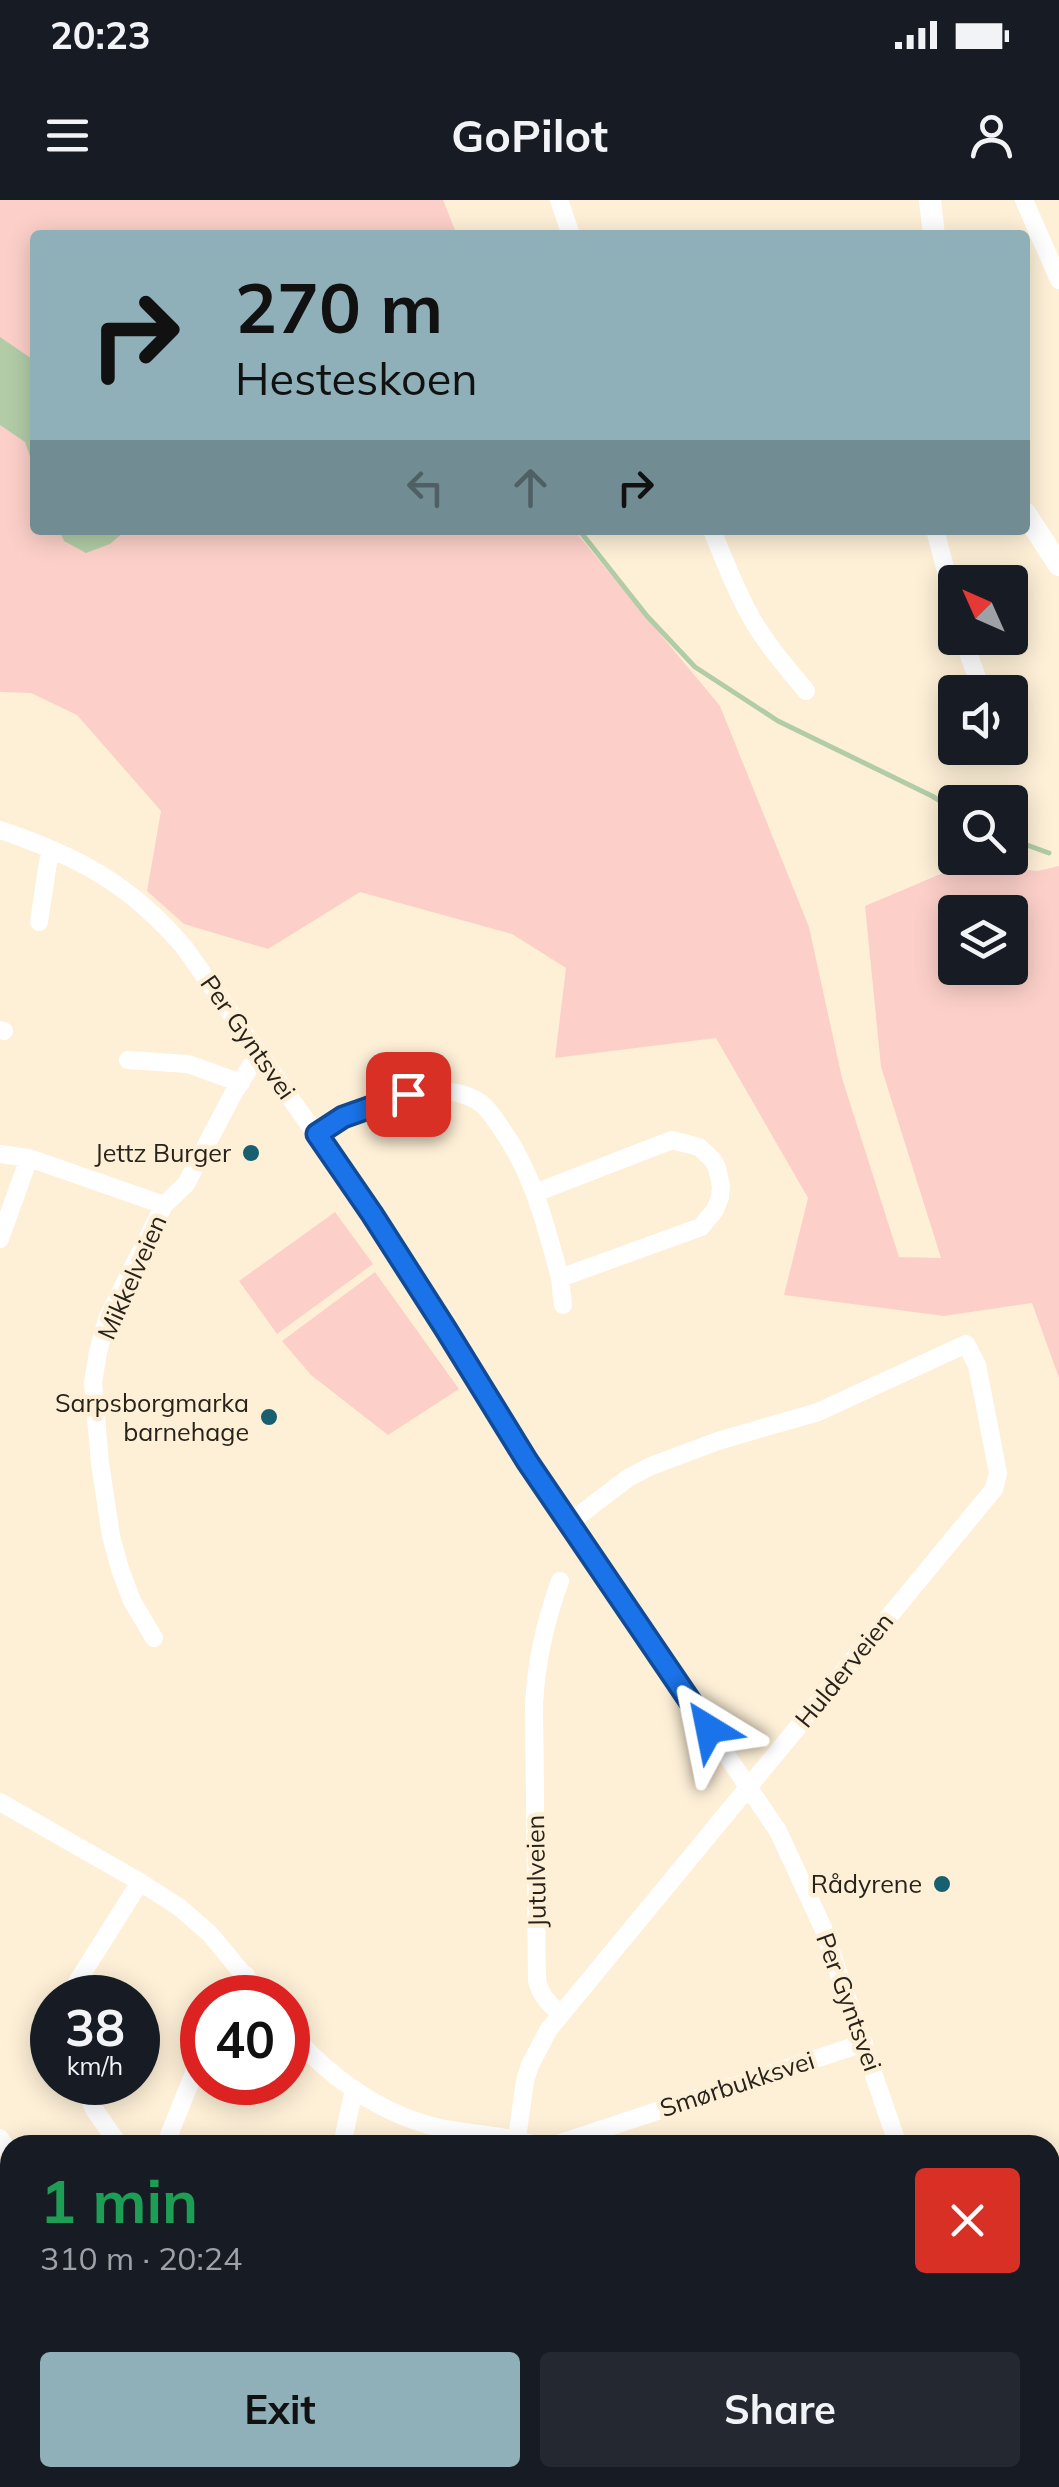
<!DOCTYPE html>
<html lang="en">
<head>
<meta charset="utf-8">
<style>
	:root { --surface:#171b24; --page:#242831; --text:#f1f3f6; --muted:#9ea1a6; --accent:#8fb0b9 }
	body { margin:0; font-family:Mulish,sans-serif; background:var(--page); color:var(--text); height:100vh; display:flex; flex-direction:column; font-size:38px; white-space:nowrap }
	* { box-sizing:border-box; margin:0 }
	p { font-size:32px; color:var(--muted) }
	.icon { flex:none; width:55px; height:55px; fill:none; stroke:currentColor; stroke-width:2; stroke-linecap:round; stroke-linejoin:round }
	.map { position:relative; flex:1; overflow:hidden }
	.panel { position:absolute; left:0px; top:1935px; width:1060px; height:352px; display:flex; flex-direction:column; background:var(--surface); border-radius:30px 30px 0 0; box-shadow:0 5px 25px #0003 }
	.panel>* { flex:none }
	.guide { position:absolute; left:30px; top:30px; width:1000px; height:305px; border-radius:10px; box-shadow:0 5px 25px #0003; background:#8fb0b9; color:#111; overflow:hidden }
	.needle { width:65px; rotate:315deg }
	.tools { position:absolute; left:938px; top:365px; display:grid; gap:20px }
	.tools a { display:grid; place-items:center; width:90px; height:90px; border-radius:10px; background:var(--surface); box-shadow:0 5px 25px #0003; font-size:50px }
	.speed { position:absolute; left:30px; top:1775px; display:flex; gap:20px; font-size:50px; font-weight:700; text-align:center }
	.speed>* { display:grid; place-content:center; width:130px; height:130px; border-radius:50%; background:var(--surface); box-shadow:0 5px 25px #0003; line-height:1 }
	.speed small { font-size:25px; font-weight:400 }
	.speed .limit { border:15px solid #d22; background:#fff; color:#111 }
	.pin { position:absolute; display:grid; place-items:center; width:85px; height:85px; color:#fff; margin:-42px; border-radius:20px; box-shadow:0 5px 15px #0006 }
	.me { position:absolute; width:110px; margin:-55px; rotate:325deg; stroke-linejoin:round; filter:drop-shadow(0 0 8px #0008) }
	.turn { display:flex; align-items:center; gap:35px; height:210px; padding:0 40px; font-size:45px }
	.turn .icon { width:130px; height:130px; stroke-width:2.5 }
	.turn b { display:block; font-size:70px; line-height:85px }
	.lanes { display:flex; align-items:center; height:95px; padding:0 40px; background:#0003; justify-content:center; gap:50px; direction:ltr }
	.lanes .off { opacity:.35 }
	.round { display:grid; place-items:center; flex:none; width:105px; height:105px; border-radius:10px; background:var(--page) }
	.summary { display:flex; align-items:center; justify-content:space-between; height:170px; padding:0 40px }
	h1 { font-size:60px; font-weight:700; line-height:75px; color:#1e9e55 }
	.button { display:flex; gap:20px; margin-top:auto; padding:20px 40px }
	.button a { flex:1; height:115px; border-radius:10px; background:var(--accent); color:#111; font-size:40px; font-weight:700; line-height:115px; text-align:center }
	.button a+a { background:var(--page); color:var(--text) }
	.status { display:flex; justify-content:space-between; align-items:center; height:70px; padding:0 50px; background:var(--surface); direction:ltr }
	.status svg { height:28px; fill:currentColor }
	header { display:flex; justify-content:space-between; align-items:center; height:130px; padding:0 40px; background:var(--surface); font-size:45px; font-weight:700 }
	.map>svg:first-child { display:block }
	.green { fill:#fcd0c9; fill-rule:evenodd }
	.water { fill:#b2cca7 }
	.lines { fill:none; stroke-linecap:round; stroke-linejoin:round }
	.stream { stroke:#b2cca7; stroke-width:5 }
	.minor { stroke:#fff; stroke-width:18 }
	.major { stroke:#fff; stroke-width:22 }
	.route-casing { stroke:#114b97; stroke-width:25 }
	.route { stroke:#1a73e8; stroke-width:18 }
	.poi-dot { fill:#185f6f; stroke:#fef0d7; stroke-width:4 }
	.labels { text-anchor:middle; stroke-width:9; stroke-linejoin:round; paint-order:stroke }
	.street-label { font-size:25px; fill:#28231a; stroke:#fef0d7 }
	.poi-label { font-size:25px; fill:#28231a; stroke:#fef0d7; text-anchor:end }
</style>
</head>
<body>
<div class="status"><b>20:23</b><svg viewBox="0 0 49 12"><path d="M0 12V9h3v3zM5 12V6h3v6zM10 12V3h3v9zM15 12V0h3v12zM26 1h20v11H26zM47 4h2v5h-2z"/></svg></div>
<header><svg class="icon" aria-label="menu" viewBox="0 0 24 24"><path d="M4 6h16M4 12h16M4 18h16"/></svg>GoPilot<svg class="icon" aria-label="person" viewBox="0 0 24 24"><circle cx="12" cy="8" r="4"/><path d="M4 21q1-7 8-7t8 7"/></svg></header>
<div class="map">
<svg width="1059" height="2287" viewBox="0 0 1059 2287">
	<rect width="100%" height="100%" fill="#fef0d7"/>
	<path class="green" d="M0,0H443L457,35H35V330H574L720,506L809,727L842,878L899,1057L941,1058L881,867L865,706L964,664L1038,671L1059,666V1178L1032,1103L944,1116L784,1095L808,998L716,838L555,858L566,768L512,734L360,692L268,749L184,724L147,691L161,611L77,515L31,493L0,492ZM955,712H1010V768H955Z
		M335,1012L373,1064L277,1134L239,1081Z
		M375,1072L459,1189L388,1235L311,1175L282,1141Z
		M1059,1968V2235L1050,2239V1972Z"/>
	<path class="water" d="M0,137L35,161V271L25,242L0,225Z
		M59,330H126L110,344L86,353L64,341Z"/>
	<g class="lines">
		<path class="stream" d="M579,330L647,416L695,467L778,521L932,596L955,610
			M1010,639L1049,653"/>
		<path class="minor" d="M559,0L571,35
			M1024,0L1059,80
			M712,330C724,360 736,391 752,419C767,445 787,468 806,491
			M935,330L955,405
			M963,438L982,492
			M0,630C78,656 130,684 184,747L372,1014L464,1156L527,1261L778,1631L823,1728L898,1945
			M39,722L48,662L53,650
			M0,830L4,831
			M128,860L188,864L241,883
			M317,935C341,918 359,911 386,902C415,892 448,884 476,900C487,906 494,918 501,928C533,973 546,1026 560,1078L701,1027L715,1010L720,997L721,986L717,968L713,960L699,947L672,940L535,993
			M0,954L29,958L164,1005
			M0,1039L29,958
			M560,1078L563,1105
			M560,1381C545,1422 536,1462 534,1505L537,1780C540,1795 549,1804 561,1814
			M154,1438L132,1401L120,1369L111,1336L100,1263L93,1183L98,1152L107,1119L164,1005L186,984L233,894L250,867L262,857
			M0,1602L140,1682L179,1707L210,1734L263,1798
			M67,1798L140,1682
			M228,1798L246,1775
			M288,1829C325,1874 378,1913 436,1927C469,1935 503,1934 536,1945
			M82,1882L94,1909L119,1945
			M0,1938L10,1954
			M165,1945L202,1853
			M342,1945L354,1889
			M516,1945L525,1881L530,1865L549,1829L994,1289L998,1273L977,1165L966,1144L818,1212L718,1241L651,1266L628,1278L569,1323
			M554,1945L864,1843
			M288,2278L297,2287
			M406,2278L408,2287
			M462,2278V2287
			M519,2278L520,2287
			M1010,2278L1013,2287
			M648,2287L667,2278"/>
		<path class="major" d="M930,0L934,35
			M1025,313L1059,365"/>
	</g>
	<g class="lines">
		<g class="route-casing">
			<path id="route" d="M408,894L343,917L317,934L372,1014L445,1128L527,1261L709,1529"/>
		</g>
		<use href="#route" class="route"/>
	</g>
	<g class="poi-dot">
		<circle cx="251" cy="953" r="10"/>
		<circle cx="269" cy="1217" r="10"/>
		<circle cx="942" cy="1684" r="10"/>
	</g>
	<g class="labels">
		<g class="street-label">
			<text transform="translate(248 837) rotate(55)" y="9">Per Gyntsvei</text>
			<text transform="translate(132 1077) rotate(-66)" y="9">Mikkelveien</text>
			<text transform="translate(844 1470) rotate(-51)" y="9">Hulderveien</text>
			<text transform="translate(536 1671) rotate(-91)" y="9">Jutulveien</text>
			<text transform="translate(849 1802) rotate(70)" y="9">Per Gyntsvei</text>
			<text transform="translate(737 1884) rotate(-18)" y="9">Smørbukksvei</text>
		</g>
		<g class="poi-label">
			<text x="231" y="962">Jettz Burger</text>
			<text x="249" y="1212">Sarpsborgmarka<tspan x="249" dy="29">barnehage</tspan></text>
			<text x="922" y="1693">Rådyrene</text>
		</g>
	</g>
</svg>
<div class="tools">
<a><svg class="needle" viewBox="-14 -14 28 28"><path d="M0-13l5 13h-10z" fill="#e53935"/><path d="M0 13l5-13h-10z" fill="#9ea1a6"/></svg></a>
<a><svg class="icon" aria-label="sound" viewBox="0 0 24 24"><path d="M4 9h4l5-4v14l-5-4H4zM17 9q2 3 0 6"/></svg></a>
<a><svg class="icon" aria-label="search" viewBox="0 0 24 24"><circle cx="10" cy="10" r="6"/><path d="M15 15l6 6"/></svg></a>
<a><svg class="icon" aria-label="layers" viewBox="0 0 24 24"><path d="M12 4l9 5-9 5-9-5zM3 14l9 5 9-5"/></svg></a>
</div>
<div class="speed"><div>38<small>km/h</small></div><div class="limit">40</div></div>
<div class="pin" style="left:408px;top:894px;background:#d93025"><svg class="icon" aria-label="arrive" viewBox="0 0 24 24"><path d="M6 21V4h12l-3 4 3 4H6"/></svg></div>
<svg class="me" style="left:709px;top:1529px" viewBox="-20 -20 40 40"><path d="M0-17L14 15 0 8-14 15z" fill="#1a73e8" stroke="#fff" stroke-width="4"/></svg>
<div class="guide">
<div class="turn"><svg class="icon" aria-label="right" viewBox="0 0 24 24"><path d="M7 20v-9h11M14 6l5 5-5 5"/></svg><div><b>270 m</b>Hesteskoen</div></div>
<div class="lanes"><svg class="icon off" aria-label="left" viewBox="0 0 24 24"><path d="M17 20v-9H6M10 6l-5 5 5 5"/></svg><svg class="icon off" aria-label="ahead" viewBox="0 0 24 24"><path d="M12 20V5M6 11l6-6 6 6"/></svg><svg class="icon" aria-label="right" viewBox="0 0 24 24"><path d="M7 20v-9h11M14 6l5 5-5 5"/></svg></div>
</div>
<section class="panel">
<div class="summary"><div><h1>1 min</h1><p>310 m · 20:24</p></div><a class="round" style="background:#d93025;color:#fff"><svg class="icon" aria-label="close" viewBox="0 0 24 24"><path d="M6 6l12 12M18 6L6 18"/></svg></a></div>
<div class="button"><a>Exit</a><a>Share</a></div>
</section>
</div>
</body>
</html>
